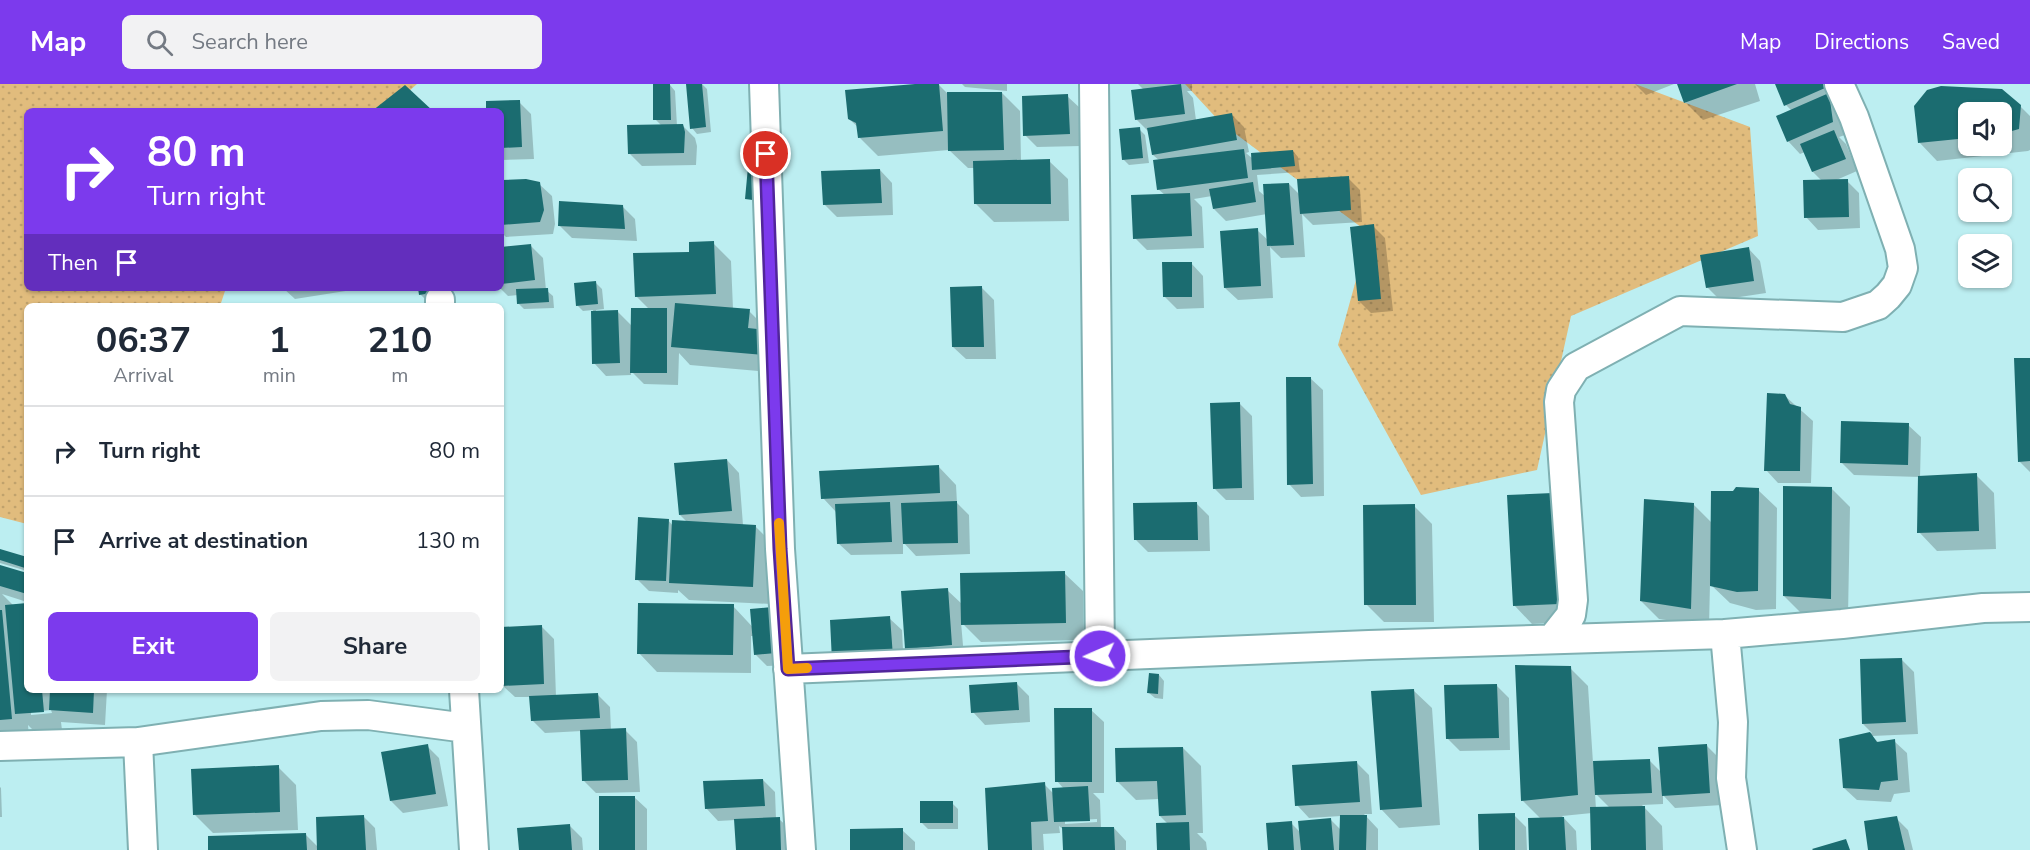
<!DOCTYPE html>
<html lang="en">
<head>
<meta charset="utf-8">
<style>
	:root { --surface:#fff; --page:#f2f2f3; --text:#1f2937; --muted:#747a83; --line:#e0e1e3; --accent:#7c3aed }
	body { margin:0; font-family:"Nunito Sans",sans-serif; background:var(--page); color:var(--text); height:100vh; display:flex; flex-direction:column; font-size:22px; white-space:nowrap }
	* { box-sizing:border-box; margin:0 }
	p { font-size:20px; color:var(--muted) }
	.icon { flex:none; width:33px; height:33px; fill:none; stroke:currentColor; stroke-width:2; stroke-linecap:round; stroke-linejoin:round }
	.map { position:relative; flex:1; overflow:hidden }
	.drawer { position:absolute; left:24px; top:219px; width:480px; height:390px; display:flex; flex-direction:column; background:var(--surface); border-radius:9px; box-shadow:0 2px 4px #0004 }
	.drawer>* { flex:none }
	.top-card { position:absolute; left:24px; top:24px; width:480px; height:183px; border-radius:9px; box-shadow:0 2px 4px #0004; background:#7c3aed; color:#fff; overflow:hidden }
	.controls { position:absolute; left:1958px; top:18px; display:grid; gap:12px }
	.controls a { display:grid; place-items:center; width:54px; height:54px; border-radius:9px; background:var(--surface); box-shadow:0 2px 4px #0004; font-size:30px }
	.pin { position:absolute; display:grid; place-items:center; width:51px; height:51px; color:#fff; margin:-26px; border:3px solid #fff; border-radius:50%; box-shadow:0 2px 6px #0007 }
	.me { position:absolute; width:66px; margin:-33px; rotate:268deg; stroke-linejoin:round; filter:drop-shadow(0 0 4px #0008) }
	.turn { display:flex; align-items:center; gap:21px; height:126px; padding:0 24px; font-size:27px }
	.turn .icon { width:78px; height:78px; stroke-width:2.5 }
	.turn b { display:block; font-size:42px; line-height:51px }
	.then { display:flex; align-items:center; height:57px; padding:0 24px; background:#0003; gap:12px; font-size:22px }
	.eta { display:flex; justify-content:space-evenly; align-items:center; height:102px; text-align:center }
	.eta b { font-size:36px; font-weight:700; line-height:42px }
	.primary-button { display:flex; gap:12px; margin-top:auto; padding:12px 24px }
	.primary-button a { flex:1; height:69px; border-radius:9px; background:var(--accent); color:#fff; font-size:24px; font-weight:700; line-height:69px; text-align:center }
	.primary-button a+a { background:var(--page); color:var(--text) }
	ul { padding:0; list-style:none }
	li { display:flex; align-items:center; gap:18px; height:90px; padding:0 24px; border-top:2px solid var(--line) }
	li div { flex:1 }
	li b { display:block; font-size:22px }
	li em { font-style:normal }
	header { display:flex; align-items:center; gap:36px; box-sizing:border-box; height:84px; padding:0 30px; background:var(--accent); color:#fff }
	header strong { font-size:28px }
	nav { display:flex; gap:33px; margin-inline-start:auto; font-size:21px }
	.search { width:420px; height:54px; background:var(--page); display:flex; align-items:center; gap:15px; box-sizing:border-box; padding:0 21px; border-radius:9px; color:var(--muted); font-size:22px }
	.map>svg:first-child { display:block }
	.grass { fill:url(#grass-dots) }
	.shadow { fill:#0003; fill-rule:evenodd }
	.building { fill:#1b6c70 }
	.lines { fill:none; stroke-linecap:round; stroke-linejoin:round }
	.minor-casing { stroke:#7fb0b2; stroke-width:32 }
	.minor { stroke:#fff; stroke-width:28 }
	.route-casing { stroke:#51269a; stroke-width:15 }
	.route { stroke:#7c3aed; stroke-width:10 }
	.slow { stroke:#f59e0b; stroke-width:10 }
</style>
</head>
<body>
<header>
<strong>Map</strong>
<div class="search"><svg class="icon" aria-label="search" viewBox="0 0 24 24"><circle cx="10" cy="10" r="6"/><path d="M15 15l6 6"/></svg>Search here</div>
<nav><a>Map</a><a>Directions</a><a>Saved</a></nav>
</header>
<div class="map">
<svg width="2030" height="766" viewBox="0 0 2030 766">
	<defs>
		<pattern id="grass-dots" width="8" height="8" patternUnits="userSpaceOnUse" patternTransform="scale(1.5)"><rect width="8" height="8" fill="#e1bc7d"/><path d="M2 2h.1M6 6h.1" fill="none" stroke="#c0a26c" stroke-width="1.8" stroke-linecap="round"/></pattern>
	</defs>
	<rect width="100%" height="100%" fill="#bceef1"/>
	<path class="grass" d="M0,0H417L387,27H27V204H226L220,222H27V440L0,433Z
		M1185,0H1635L1750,43L1758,152L1571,232L1537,386L1421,411L1338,261L1369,149L1221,39Z"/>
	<path class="shadow" d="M688,0H702L707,5L711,48L697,50L692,44Z
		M932,0H938L948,10L1002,9L1020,27L1021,77H1049L1068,95L1069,137L994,138L976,120L975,84H968L949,66L878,72L860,54L859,44L849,35Z
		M962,0H1007V7L965,3Z
		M1138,0H1192V7H1187L1193,14L1196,36L1231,30L1244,43L1249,68L1246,69L1253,75L1293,67L1298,73L1300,88L1257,91L1259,107L1266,113L1289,100L1300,111L1348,94L1360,106L1362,138L1313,141L1302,130L1305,173L1281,174L1270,163L1273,214L1238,216L1225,204L1257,146L1269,157L1267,130L1226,137L1214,125L1212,112L1194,115L1202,123L1204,164L1147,166L1135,154L1165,111L1158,105L1160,77L1153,71L1149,48L1136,35L1144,6Z
		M1635,0H1674L1646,11Z
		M1679,0H1755L1760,17L1703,36L1685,18Z
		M1776,0H1829L1845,51L1839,53L1846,60L1857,87L1834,97H1847L1859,109L1860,144L1818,146L1806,133L1822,97L1813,88L1805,68L1800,70L1788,57L1792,27L1786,21Z
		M670,1L675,7L677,42L682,41L695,54L697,62L696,81L642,82L630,70L662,42L655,35Z
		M1067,12L1080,24L1081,62L1037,63L1025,51Z
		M519,18L531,30L534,75L502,76L501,27H488Z
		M2020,22L2030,32V66L2028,67L1937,77L1919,58L1915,23ZM1968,28H2001V62H1968Z
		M1139,45L1145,51L1149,79L1129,81L1123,75Z
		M880,86L892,99L893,131L837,133L824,120Z
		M501,98L539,100L552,112L555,140L553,150L506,153L501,148Z
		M622,122L635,135L637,157L572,154L559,141Z
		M1373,142L1385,154L1393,227L1371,229L1359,217Z
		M713,159L731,177L733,225L749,227L767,245L781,289L690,281L679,269L678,301L644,300L631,287V291L606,292L594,279L593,226L583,227L577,221L596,199L602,205L604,225L596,226V228H618L632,242L650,226L636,212L691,169Z
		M530,161L543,174L546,206L553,212L554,224L524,225L518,219V211L508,212L500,204L501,165Z
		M1748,164L1760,177L1766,209L1720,216L1707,203Z
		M1191,179L1203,192L1204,224L1177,225L1164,212Z
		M283,204H352V206L295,215Z
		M419,204H435L426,216L420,210Z
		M982,204L994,216L996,275H966L953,263Z
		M2030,276V388L2019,377Z
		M1310,294L1323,306L1324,412L1301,413L1289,400Z
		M1785,312L1813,337L1811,399H1778L1766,386Z
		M1240,320L1252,332L1254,416H1226L1214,404Z
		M1908,341L1921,353L1920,394L1976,391L1994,409L1996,465L1937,467L1919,448L1920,393L1854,391L1842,379Z
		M727,376L739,389L743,441L755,442L773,460L771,520L689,516L678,506V509L649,507L637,495L668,436L673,442L688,439L680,431Z
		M938,382L956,401L957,419L969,431L970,470L916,472L903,458V470L851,471L838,459L837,429L823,414Z
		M1832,405L1850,423L1848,532L1802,530L1784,512Z
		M1758,406L1777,424L1776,525L1756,526L1730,519L1710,500L1709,542L1659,535L1641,517L1693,420L1712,439Z
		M1197,420L1209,432L1210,467L1148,468L1136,456Z
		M1414,422L1432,440L1434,538H1384L1366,520Z
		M1570,429L1577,537L1532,540L1514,521Z
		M0,467L27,475V487L0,479Z
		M0,482L27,491V518L2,510L14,522L27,521V606H107L105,641L61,638L62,646L35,648L28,641L29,653L0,654ZM51,626L52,629L31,631V628Z
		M1064,489L1083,507L1084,556L981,558L961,538L964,573L919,576L907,564L947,506L962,520Z
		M733,522L788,581L767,582L755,570L754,552H751V589L657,588L639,569Z
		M889,534L902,546L904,585L846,588Z
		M542,543L554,555L556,613L598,611L610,623L611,647L625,646L637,658L640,708L596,709L584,697L582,647L545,649L532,636L531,613H515L502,601L501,544Z
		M1902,576L1914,588L1918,650L1872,652L1879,659L1894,657L1907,669L1910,708L1894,710L1891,718L1857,716L1844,704L1841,656L1872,649L1863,640Z
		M1570,584L1588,602L1593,679L1649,676L1662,689L1707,662L1719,674L1722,721L1675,724L1663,711V720L1642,721L1662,742L1663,766H1593L1592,729L1562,732L1576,747L1577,766H1530L1541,735L1522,716ZM1595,709L1610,724L1596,725Z
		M1159,591L1164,597L1163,615L1155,614L1149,609Z
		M1016,599L1029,612L1030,638L985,641L973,628Z
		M1496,601L1509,614L1510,666L1460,667L1447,654Z
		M1413,606L1432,624L1440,741L1399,744L1381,725Z
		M1091,626L1104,638V709H1093L1100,716L1101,744H1114L1126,757V766H1064V746L1059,742L1060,749L1043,750L1044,766H989L1044,700L1054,710L1064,705L1057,697ZM1097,735V738L1065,740V737Z
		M427,662L439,674L448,722L403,729L391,717Z
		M1183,664L1201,682L1203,749H1197L1206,758L1207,766H1158L1169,741L1160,732L1159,715L1136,716L1118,698Z
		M1357,679L1369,691L1372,730H1364L1378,745V766H1270L1291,739L1300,748L1330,735L1341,746V732L1309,734L1297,721Z
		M278,683L296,701L298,746L213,749L195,731Z
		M763,696L775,708L776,735H779L792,747V766H737L736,736L718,737L706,724Z
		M0,703L1,704L2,733H0Z
		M634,713L647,725V766H600Z
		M952,719L958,725V745H928L922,739Z
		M1514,731L1526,743L1527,766H1481Z
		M363,732L375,744L377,766H210L306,751L319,764Z
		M1896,734L1908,746L1913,766H1869Z
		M569,741L582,754L583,766H521Z
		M902,746L915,758V766H852Z"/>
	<path class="building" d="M653,0H670L671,36H653Z
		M686,0H702L706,43L690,45Z
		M915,0H939L943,47L858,54L856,39L848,35L845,6Z
		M1181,0L1185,30L1135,36L1131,6Z
		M1677,0H1737L1684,19Z
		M1775,0H1823L1825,4L1784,22Z
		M405,1L433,27H372Z
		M1941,2L2002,5L2021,21L2019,45L2001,50V28H1968V54L1918,59L1914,22L1927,6Z
		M947,8H1002L1004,66L948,67Z
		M1829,9L1833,38L1787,58L1776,32Z
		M1068,10L1070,50L1023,52L1022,12Z
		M520,16L522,63L501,64V27H486V17Z
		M1232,29L1237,56L1152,71L1147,44Z
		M683,40L685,48L684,69L628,70L627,41Z
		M1140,43L1143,74L1122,76L1119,45Z
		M1834,46L1846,75L1812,88L1800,60Z
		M1244,65L1248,94L1157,106L1153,76Z
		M1293,66L1295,82L1252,86L1251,69Z
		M1050,75L1051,120H974L973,77Z
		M748,83L763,85L768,118L745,115Z
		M880,85L882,119L823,121L821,87Z
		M1349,92L1351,126L1300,130L1297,95Z
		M526,95L540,98L544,126L540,138L501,141V96Z
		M1848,95L1849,133L1804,134L1803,96Z
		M1253,98L1256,118L1213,125L1209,105Z
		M1289,99L1294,161L1267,162L1263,100Z
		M1190,109L1192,152L1133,155L1131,111Z
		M559,117L623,121L625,145L558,142Z
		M1374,140L1381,215L1358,217L1350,143Z
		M1258,144L1261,202L1224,204L1220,147Z
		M714,157L716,210L635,213L633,169L689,168V158Z
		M531,160L535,196L501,200V163Z
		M1749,163L1754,197L1706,204L1700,171Z
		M1162,178H1192V213H1163Z
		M596,197L598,220L576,222L574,199Z
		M982,202L984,263H952L950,203Z
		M418,204H430L431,209L419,211Z
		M548,204L549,218L517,220L516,205Z
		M392,219L393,222H377V220Z
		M675,219L750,225L748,244L766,246L764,271L671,263Z
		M631,224H667V289H630Z
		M618,226L620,279L592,280L591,227Z
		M2014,274H2030V377L2018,378Z
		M1286,293H1311L1313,400L1287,401Z
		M1767,309L1785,310L1790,320L1801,323L1800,387H1764Z
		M1240,318L1242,404L1213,405L1210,319Z
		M1841,337L1909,339L1908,381L1840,379Z
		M727,375L732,427L679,431L674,379Z
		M939,381L940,409L821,415L819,387Z
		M1977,389L1979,447L1917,449L1918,392Z
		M1783,402L1832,403L1831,515L1783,512Z
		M1736,403L1759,404L1758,507L1737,508L1710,502L1711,407H1733Z
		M1553,409L1559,520L1513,522L1507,411Z
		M1644,415L1694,419L1691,525L1640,517Z
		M957,417L958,459L903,460L901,419Z
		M890,418L892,458L837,460L835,420Z
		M1197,418L1198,456H1134L1133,419Z
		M1415,420L1416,521H1364L1363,421Z
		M638,433L669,435L666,497L635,496Z
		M672,436L756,441L753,503L669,499Z
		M0,465L27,473L25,484L0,476Z
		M0,481L27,489V510L0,502Z
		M1065,487L1066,539L961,541L960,489Z
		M948,504L952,561L905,565L901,507Z
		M27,519V606H42L44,628L15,630L5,521Z
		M638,519L734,520L733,571L637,570Z
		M772,523L776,569L754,571L750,525Z
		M0,526H2L12,635L0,636Z
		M890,532L893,573L832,577L830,536Z
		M542,541L544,600L501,602V543Z
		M1902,574L1906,638L1862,640L1860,575Z
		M1515,581L1571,582L1578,711L1521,717Z
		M1149,589L1159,590L1158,610L1147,609Z
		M1017,598L1019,626L971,629L969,601Z
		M1497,600L1499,654L1446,655L1444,601Z
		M1414,605L1422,723L1380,726L1371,607Z
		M50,606H94L93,629L49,626Z
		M598,609L600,634L531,637L529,612Z
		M1054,624H1092V698H1055Z
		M626,644L628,696L582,697L580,646Z
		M1870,648L1877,658L1895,655L1898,696L1881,698L1879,706L1843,704L1839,655Z
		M428,660L436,710L390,717L381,668Z
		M1707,660L1710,709L1662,712L1658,663Z
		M1183,663L1186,731L1159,732L1157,697L1116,698L1115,664Z
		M1650,675L1652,709L1595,711L1593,677Z
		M1357,677L1360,718L1295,722L1292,681Z
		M279,681L280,728L193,731L191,685Z
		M763,695L765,722L705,725L703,697Z
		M1045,698L1048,737L1031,738L1032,766H988L985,704Z
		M1088,702L1090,737L1054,738L1052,704Z
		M599,712H635V766H599Z
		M920,717H953V739H920Z
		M1645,722L1646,766H1591L1590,723Z
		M1515,729V766H1479L1478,730Z
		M364,731L366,766H317L316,733Z
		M1340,731H1367L1366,766H1339Z
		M1897,732L1905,766H1868L1864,737Z
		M780,733L781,766H736L734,735Z
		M1564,733L1566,766H1529L1528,734Z
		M1331,734L1334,766H1301L1298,737Z
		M1292,737L1294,766H1268L1266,739Z
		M1189,738L1190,766H1157L1156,739Z
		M570,740L572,766H519L517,744Z
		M1062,743H1114L1115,766H1063Z
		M903,744V766H850V745Z
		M306,749L307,766H208V752Z
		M1846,755L1850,766H1813L1812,765Z"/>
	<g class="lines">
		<g class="minor-casing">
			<path id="minor" d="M764,0L780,465L801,766
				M1094,0L1100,572
				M440,216V222
				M1725,550L1733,638L1731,694L1742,766
				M1552,555L1571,531L1573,516L1559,318L1561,306L1576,283L1680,227L1843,233L1878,221L1888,212L1897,201L1903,184L1900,165L1854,33L1839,0
				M788,585L1369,561L1725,550L1842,540L1983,524L2030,523
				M464,606L474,766
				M138,658L143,766
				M0,662L138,658L321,632L368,631L466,644"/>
		</g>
		<use href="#minor" class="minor"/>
	</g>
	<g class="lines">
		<g class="route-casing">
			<path id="route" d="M766,70L780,465L788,585L1100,572"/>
		</g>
		<use href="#route" class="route"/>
		<path class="slow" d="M779,439L788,585L807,584"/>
	</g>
</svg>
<div class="controls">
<a><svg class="icon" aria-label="sound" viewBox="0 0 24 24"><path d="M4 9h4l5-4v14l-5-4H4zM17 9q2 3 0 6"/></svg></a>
<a><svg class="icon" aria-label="search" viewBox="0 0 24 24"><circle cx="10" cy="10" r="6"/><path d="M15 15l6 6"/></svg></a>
<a><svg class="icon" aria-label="layers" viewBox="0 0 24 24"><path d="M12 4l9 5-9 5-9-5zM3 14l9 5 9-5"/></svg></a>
</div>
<div class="pin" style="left:766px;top:70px;background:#d93025"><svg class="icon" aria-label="arrive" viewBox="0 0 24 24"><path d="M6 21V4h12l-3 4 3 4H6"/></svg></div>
<svg class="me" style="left:1100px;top:572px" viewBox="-20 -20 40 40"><circle r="17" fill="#7c3aed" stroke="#fff" stroke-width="3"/><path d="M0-11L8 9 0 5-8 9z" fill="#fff"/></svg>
<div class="top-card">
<div class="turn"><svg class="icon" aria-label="right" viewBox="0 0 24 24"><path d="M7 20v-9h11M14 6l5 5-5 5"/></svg><div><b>80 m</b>Turn right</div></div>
<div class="then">Then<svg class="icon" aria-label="arrive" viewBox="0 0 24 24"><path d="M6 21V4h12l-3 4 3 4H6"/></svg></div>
</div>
<section class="drawer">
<div class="eta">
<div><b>06:37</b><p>Arrival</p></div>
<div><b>1</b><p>min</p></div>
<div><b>210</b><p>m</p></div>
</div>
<ul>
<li><svg class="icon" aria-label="right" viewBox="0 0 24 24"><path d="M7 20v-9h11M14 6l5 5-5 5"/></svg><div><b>Turn right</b></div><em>80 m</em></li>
<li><svg class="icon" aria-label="arrive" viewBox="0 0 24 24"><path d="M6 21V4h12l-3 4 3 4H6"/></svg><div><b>Arrive at destination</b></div><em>130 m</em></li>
</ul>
<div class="primary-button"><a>Exit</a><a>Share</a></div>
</section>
</div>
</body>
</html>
